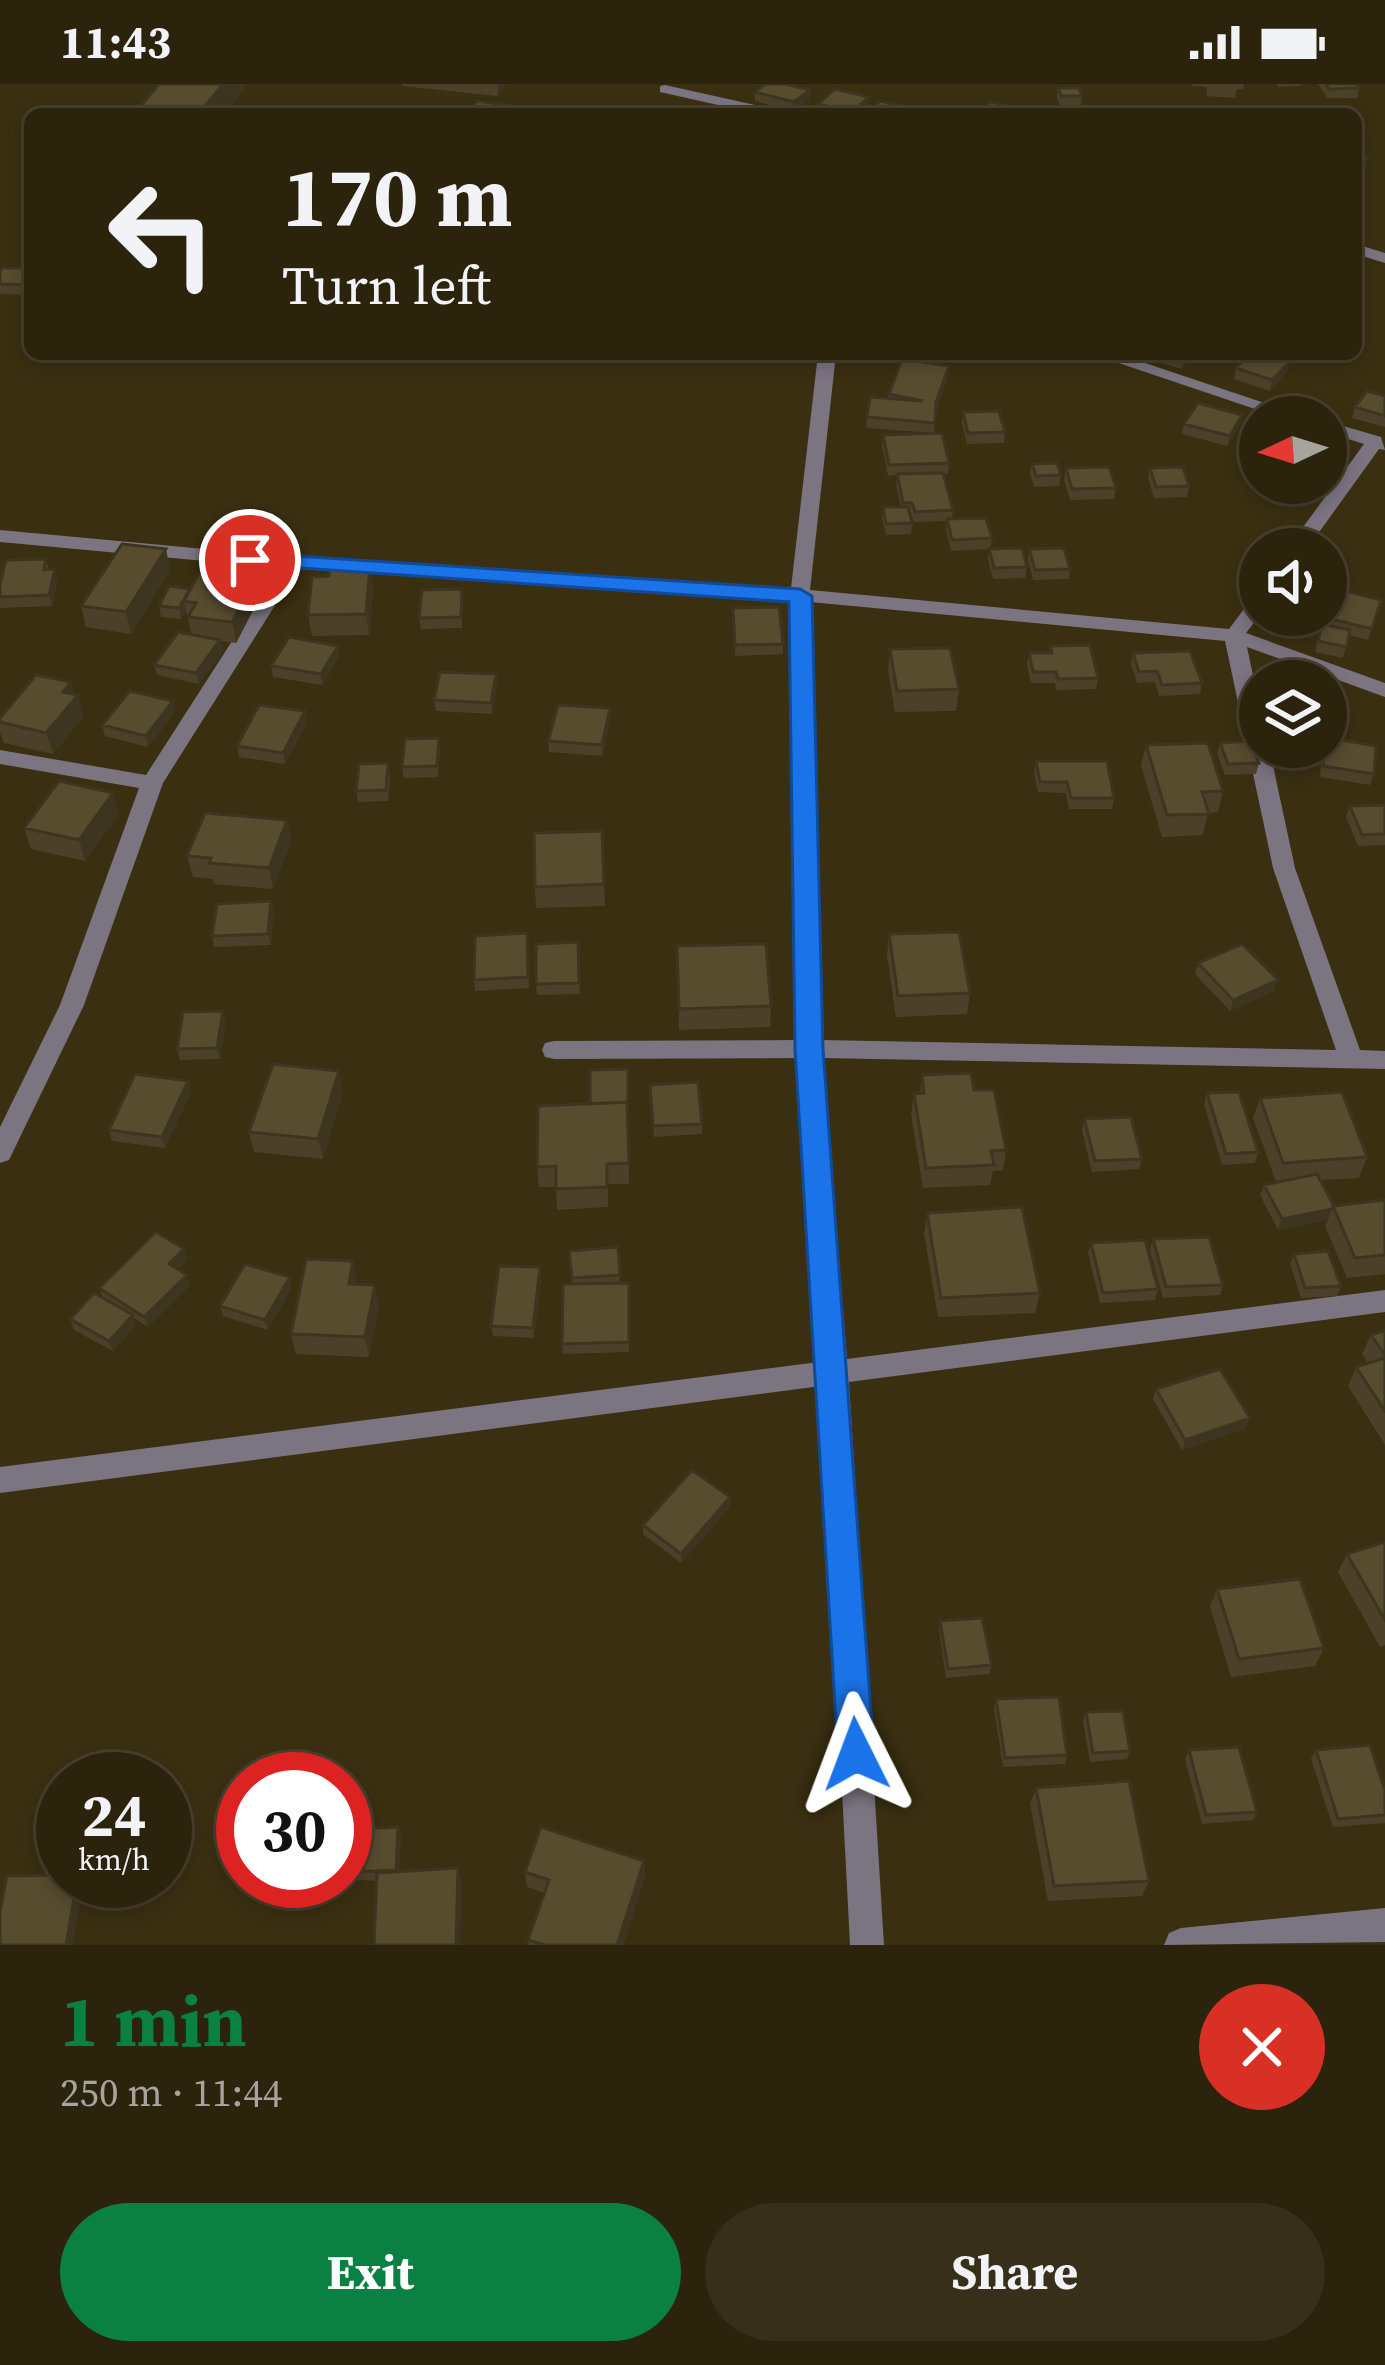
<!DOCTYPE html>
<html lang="en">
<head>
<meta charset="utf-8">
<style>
	:root { --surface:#2c230d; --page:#382f1b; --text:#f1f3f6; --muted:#a6a49d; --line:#48402e; --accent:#0b8043 }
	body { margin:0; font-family:"Source Serif 4",serif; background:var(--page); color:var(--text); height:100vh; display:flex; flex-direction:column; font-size:45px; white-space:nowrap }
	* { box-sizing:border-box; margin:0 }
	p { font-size:39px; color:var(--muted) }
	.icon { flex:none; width:66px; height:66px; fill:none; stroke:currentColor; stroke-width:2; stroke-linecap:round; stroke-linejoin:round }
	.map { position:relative; height:1861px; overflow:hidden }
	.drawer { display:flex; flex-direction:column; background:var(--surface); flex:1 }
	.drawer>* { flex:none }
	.top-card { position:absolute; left:24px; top:24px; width:1338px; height:252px; border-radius:18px; box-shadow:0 6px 18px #0003,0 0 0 3px var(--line); background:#2c230d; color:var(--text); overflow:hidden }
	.needle { width:78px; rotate:266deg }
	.tools { position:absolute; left:1239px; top:312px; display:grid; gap:24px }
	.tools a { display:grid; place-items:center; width:108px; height:108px; border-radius:50%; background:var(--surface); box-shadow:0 6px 18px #0003,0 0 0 3px var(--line); font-size:60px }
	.speed { position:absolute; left:36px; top:1668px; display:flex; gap:24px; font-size:60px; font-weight:700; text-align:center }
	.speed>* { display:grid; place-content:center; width:156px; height:156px; border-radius:50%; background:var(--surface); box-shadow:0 6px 18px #0003,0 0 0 3px var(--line); line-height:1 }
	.speed small { font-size:30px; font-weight:400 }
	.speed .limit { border:18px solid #d22; background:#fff; color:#111 }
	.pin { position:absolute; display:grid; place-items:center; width:102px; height:102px; color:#fff; margin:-51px; border:6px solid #fff; border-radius:50%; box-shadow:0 3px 12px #0007 }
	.me { position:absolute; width:132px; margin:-66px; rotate:357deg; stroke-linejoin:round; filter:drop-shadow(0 0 9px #0008) }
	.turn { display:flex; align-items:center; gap:42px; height:252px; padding:0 60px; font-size:54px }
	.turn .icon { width:156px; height:156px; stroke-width:2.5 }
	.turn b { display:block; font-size:84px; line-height:102px }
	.round { display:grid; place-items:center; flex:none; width:126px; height:126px; border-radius:63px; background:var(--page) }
	.overview { display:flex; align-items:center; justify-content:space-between; height:204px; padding:0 60px }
	h1 { font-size:72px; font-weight:700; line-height:90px; color:var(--accent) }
	.cta { display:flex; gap:24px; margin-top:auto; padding:24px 60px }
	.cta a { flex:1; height:138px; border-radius:72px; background:var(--accent); color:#fff; font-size:48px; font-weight:700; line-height:138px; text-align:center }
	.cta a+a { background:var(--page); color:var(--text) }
	.status { display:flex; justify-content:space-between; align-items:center; height:84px; padding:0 60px; background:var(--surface); direction:ltr }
	.status svg { height:33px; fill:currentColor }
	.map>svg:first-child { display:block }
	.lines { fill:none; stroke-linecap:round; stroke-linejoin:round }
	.street { fill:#7b7481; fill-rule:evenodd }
	.wall { fill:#4c4128 }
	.shaded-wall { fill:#3e3521 }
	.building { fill:#584c2f; stroke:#3e3521; stroke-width:3 }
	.route { fill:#1a73e8; stroke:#114b97; stroke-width:3 }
</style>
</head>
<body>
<div class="status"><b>11:43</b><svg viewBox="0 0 49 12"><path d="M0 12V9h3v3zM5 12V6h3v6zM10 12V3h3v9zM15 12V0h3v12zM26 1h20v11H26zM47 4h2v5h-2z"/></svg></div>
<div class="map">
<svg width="1385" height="1861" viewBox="0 0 1385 1861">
	<rect width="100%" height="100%" fill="#3a2f11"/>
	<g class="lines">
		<path class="street" d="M665,1L778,26L785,30H758L660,8V2Z
			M1356,160L1385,169V179L1356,170Z
			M818,270H836L810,506L1229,545L1253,513L1260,511V531L1246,549L1385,599V613L1247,563L1260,624V663H1269L1295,784L1360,966L1385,967V985L822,974L847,1275L1385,1206V1228L849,1298L884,1861H850L821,1302L0,1409V1383L819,1278L797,974L554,975L545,973L542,966L545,959L554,957L797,956L790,516L298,485L163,699L84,921L9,1076L0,1079V1043L60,921L139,704L0,680V666L146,691L279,484L0,458V446L292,473L791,504ZM810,518L1225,557L1273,784L1336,966L821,956Z
			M1092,270H1118L1306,333H1279Z
			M1326,337L1381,353L1385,366L1379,365L1307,465H1287L1364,360L1326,348Z
			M1385,1824V1858L1164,1861L1169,1849L1181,1844Z"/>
	</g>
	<path class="wall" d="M402,0H506L498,12L402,2Z
		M1192,0H1244L1243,5H1237L1235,14L1207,12L1206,3L1192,2Z
		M1277,0H1301L1300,2L1278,3Z
		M1318,0H1357L1359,4L1357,14H1327Z
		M1058,4L1082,12L1081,22H1060L1057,14Z
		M810,6L809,16L794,28L755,17V8Z
		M818,20L868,22L860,30H819Z
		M30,184V211L0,210V187Z
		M1159,270H1191L1182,285L1158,278Z
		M1236,284L1287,288L1270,307L1234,295Z
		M948,292L936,327L934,349L949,379L948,390H944L953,426L952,435L992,454L990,465L1027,483L1025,494L993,495L988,475L989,465L951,467L946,446L947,437L914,438L911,429H909L912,439L911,450L886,451L882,434L883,423H901L896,401L897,391L888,392L882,362L883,351L933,349L866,344L867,333L888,314L889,310Z
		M1385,312V343L1352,334L1355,323Z
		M963,328L1005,348L1004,359L967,360L962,339Z
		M1184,340L1240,341L1227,362L1182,350Z
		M1032,380L1061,391L1059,402L1034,403L1030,390Z
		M1066,384L1116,404L1114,415L1070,416L1064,395Z
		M1150,384L1189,402L1187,413L1154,414L1148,394Z
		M1029,465L1070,485L1069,495L1033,496L1028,476Z
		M46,475L49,485L58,496L52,522L0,524V500Z
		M370,483L373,504L369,551L312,552L308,531L329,492Z
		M170,486L131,550L86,543L81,522Z
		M257,490L261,511L236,559L220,557L223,567L199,600L157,591L154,581L192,551L186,527L181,535L161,533L159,522L190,506Z
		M462,505V544L421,545L419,534Z
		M1381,516L1368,556L1349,551L1343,574L1315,568L1321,544L1316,543L1319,531Z
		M733,524L783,560V570L735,572Z
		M338,562L339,573L322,601L273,593L271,582Z
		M1050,562L1098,594L1096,605L1056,606L1055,599H1031L1027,580L1029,569H1049Z
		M890,565L959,605L956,627L895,628L888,586Z
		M1133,569L1202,599L1200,610L1159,612L1155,598L1137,599L1131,580Z
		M497,601L492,630L436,627L434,616Z
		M74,610L84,632L53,670L4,659L0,648V634Z
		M610,624V635L602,672L549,668L548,657Z
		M175,628L148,663L105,652L102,641Z
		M307,638L285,680L239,673L237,662Z
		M1220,659L1259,679L1256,690L1225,691L1217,670Z
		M1146,661L1223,707L1218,728L1208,729L1203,751L1162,753L1141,682Z
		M1322,663H1326L1374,690L1370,701L1320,693Z
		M440,665L438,693L404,694L402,683Z
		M1036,677L1114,714L1112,725H1069L1066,709L1038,708L1034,688Z
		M390,690L388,717L358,718L356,707Z
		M1385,721V761L1358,762L1346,733L1350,722Z
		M119,730L85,777L31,765L24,744Z
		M287,736L291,757L273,805L214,800L213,795L193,793L187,772Z
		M602,747L605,822L536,824L535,803Z
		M271,817L274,828L271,861L214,863L212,852Z
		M527,849L529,904L475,907L474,896Z
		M889,850L970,909L967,930L896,933L887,871Z
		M578,858L580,910L537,911L536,900Z
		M677,862L771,922L770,943L679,946Z
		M1198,879L1274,907L1230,927L1195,890Z
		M223,927L226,938L220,975L180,976L177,965Z
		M922,991L974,1006L1006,1066L1003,1086L993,1087L990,1101L923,1104L911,1030L914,1010L920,1009Z
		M188,997L191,1008L165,1064L112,1057L109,1046Z
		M650,1001L702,1040V1050L654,1053Z
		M343,1007L323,1075L254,1068L249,1048Z
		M1207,1009L1258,1068L1255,1079L1222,1081L1204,1020Z
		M1260,1014L1367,1073L1359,1094L1320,1096L1334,1122L1385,1116V1190L1347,1194L1325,1142L1328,1136L1278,1146L1260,1111L1264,1101L1276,1098L1253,1034Z
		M1084,1035L1142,1075L1139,1085L1092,1088L1082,1046Z
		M628,1039L629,1100H608V1123L557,1126L556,1103H539L537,1083Z
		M927,1129L1040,1209L1035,1229L938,1233L924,1149Z
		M1153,1155L1223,1201L1220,1211L1163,1214L1150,1166Z
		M1091,1159L1158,1205L1155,1216L1100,1219L1088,1169Z
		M618,1163L620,1199H629V1268L563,1270L562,1260L572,1200L569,1167Z
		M1294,1170L1341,1202L1337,1212L1301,1214L1290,1180Z
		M188,1175L178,1185L190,1201L148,1243L134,1234L136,1241L113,1267L74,1246L70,1235L103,1214L99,1204Z
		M540,1183L541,1194L534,1254L493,1252L491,1242Z
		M357,1197V1200L379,1221L369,1273L296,1270L291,1250Z
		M292,1203L268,1246L223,1232L220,1222Z
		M1385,1246V1361L1348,1302L1356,1283L1368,1279L1362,1270L1371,1251Z
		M1156,1305L1246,1344L1182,1366L1153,1315Z
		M730,1413V1423L681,1479L643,1450V1441Z
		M1385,1458V1561L1380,1563L1338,1488L1347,1470Z
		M1217,1505L1324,1564L1315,1582L1231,1593L1210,1523Z
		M940,1537L992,1581L989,1590L946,1594L939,1546Z
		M996,1615L1067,1671L1065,1680L1003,1683L994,1624Z
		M1086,1628L1130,1667L1127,1675L1090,1678L1083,1637Z
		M1189,1666L1257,1728L1253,1736L1202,1740L1185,1675Z
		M1316,1666L1385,1707V1739L1333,1743L1311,1675Z
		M1036,1704L1149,1797L1142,1812L1048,1817L1030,1720Z
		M401,1751L399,1787L458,1784L462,1800L357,1796L354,1788Z
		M644,1777L645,1793L623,1861H529L528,1856L545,1809L527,1803L525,1788Z"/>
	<path class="shaded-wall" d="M223,0H248L225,30H199Z
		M498,0H506L498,12Z
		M810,6L809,16L794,28V18Z
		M869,13L868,22L860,30H851Z
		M1369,73L1366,83L1358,90L1360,80Z
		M1187,270H1191V274L1182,285L1184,274Z
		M1290,278L1287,288L1270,307L1272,296Z
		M949,282L948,292L935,329L936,318Z
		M1242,331L1240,341L1227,362L1230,352Z
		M166,465L170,486L131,550L126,528Z
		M370,483L373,504L369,551L366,530Z
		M55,485L58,496L52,522L49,511Z
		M257,490L261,511L236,559L232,538Z
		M190,505L184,517L186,527L181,535L179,524Z
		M220,556L223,567L199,600L196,589Z
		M338,562L339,573L322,601L321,590Z
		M496,590L497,601L492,630L491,619Z
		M71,598L75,614L78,611L84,632L53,670L46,649L63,608Z
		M173,617L175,628L148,663L146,652Z
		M610,624V635L602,672V661Z
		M305,627L307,638L285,680L283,669Z
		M113,709L119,730L85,777L79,756Z
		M287,736L291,757L273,805L269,784Z
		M271,817L274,828L271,861L268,850Z
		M1278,896L1274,907L1230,927L1233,916Z
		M223,927L226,938L220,975L217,964Z
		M339,987L343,1007L323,1075L318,1055Z
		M188,997L191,1008L165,1064L162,1053Z
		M1332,1125L1328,1136L1278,1146L1282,1135Z
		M184,1165L188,1175L173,1190L169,1180Z
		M353,1177L357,1197L353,1220L349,1200Z
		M540,1183L541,1194L534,1254L533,1244Z
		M187,1191L190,1201L148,1243L144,1233Z
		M290,1193L292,1203L268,1246L265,1236Z
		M375,1201L379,1221L369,1273L365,1253Z
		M133,1231L136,1241L113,1267L109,1257Z
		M1250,1334L1246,1344L1182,1366L1185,1356Z
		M730,1413V1423L681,1479V1470Z
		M398,1743L401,1751L398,1794L396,1786Z
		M644,1777L645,1793L623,1861H617Z
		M458,1784L462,1800L460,1861H456Z
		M77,1797L83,1799L73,1861H66Z"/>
	<path class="building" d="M159,0H223L199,30H134Z
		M765,0H785L810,6L794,18L755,8Z
		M1326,0H1357L1359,4L1329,5Z
		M1058,4H1079L1082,12H1061Z
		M835,5L869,13L852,28L818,20Z
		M477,17L527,24L523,30H468Z
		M880,17L928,28L926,30H867Z
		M990,18L1012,23L1006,30H952L958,23L982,28Z
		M742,24L762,30H733Z
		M1356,69L1369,73L1360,80L1356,78Z
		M2,184H30V201L0,200V187Z
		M1250,270H1267L1290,278L1272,296L1236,284Z
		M902,275L949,282L936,318L935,339L867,333L870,313L923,317L889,310Z
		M1367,307L1385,312V332L1355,323Z
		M1198,319L1242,331L1230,352L1184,340Z
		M999,327L1005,348L968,349L963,328Z
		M942,349L949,379L889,381L883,351Z
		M1057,379L1061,391L1036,392L1032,380Z
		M1109,383L1116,404L1072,405L1066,384Z
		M1183,383L1189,402L1156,403L1150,384Z
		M943,389L953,426L915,428L912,419H903L897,390Z
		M883,423H908L912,439L886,440Z
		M986,434L992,454L952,456L947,435Z
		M122,460L166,465L126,528L81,522Z
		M1022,464L1027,483L994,484L989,465Z
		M1064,464L1070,485L1035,486L1029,465Z
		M46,475L44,486L55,485L49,511L0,513V500L6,476Z
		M370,483L366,530L308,531L312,493L329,492L330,484Z
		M202,484L257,490L232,538L188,533L196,519L184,517Z
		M169,502L190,505L179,524L159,522Z
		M1329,503L1381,516L1372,545L1319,532L1326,531V511Z
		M462,505L461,533L419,534L422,506Z
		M779,523L783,560L735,561L733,524Z
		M1322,540L1350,546L1347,563L1318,557Z
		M178,548L220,556L196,589L154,581Z
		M289,553L338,562L321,590L271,582Z
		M1090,561L1098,594L1058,595L1056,588H1033L1029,569H1052L1050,562Z
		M950,564L959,605L897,607L890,565Z
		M1190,567L1202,599L1162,601L1157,587L1139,588L1133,569Z
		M440,588L496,590L491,619L434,616Z
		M36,591L71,598L63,608L78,611L46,649L0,638V634Z
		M130,607L173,617L146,652L102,641Z
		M259,621L305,627L283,669L237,662Z
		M558,621L610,624L602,661L548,657Z
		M1326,653L1376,662L1374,690L1323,682Z
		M439,654L437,682L402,683L405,655Z
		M1250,657L1259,679L1228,680L1220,659Z
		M1208,659L1223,707L1202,708L1209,730L1167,731L1146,661Z
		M1036,677H1107L1114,714H1071L1067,698H1040Z
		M388,679L386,706L356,707L359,680Z
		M59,697L113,709L79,756L24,744Z
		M1385,721V750L1362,751L1350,722Z
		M205,729L287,736L269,784L209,779L211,774L187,772Z
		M602,747L604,800L535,803L534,749Z
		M271,817L268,850L212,852L217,820Z
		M959,848L970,909L898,912L889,850Z
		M527,849L528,893L474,896L475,852Z
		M578,858L579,899L536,900V860Z
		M766,860L771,922L679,925L677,862Z
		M1242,860L1278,896L1233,916L1198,879Z
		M223,927L217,964L177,965L183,928Z
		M273,980L339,987L318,1055L249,1048Z
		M628,985V1021L627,1018L590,1020V986Z
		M971,989L974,1006H994L1006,1066L991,1067L994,1081L926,1084L914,1010L924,1009L922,991Z
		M135,990L188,997L162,1053L109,1046Z
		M698,998L702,1040L653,1042L650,1001Z
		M1239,1008L1258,1068L1226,1070L1207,1009Z
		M1342,1008L1367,1073L1283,1079L1260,1014Z
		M627,1018L629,1079L607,1080V1103L556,1105V1082L537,1083L538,1022Z
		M1131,1033L1142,1075L1095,1077L1084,1035Z
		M1317,1090L1334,1122L1332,1125L1282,1135L1264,1101Z
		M1385,1116V1171L1355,1174L1333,1122Z
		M1022,1123L1040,1209L941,1214L927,1129Z
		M156,1148L184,1165L169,1180L187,1191L144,1233L99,1204Z
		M1209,1153L1223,1201L1166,1203L1153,1155Z
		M1145,1156L1158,1205L1103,1209L1091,1159Z
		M618,1163L620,1191L572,1194L569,1167Z
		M1328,1167L1341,1202L1305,1204L1294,1170Z
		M306,1175L353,1177L349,1200L375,1201L365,1253L291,1250Z
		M245,1180L290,1193L265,1236L220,1222Z
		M499,1182L540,1183L533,1244L491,1242Z
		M629,1199V1258L562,1260L563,1200Z
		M94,1209L133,1231L109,1257L70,1235Z
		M1385,1246V1271L1371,1251Z
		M1385,1274V1327L1356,1283Z
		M1220,1285L1250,1334L1185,1356L1156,1305Z
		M692,1386L730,1413L681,1470L643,1441Z
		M1385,1458V1536L1347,1470Z
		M1300,1495L1324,1564L1239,1575L1217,1505Z
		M982,1534L992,1581L948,1585L940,1537Z
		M1059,1613L1067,1671L1005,1674L996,1615Z
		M1123,1627L1130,1667L1093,1669L1086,1628Z
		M1370,1661L1385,1707V1731L1338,1735L1316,1666Z
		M1239,1663L1257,1728L1206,1731L1189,1666Z
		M1129,1697L1149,1797L1054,1802L1036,1704Z
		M398,1743L396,1786L354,1788L356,1745Z
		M541,1743L644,1777L617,1861H545L528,1856L549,1796L525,1788Z
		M458,1784L456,1861H374L377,1789Z
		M63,1791V1797H77L66,1861H0V1828L7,1792Z"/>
	<path class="route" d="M250,469L800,505L812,512L823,965L874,1670L869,1682L856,1688L843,1682L838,1670L795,965L789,518L242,480L239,476Z"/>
</svg>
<div class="tools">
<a><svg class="needle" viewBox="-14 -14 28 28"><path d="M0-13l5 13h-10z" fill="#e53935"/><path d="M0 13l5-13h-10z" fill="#a6a49d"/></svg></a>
<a><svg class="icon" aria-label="sound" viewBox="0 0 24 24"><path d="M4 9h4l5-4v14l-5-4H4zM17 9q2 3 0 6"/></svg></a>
<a><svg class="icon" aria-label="layers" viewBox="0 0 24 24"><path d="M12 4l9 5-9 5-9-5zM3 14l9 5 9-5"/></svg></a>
</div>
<div class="speed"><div>24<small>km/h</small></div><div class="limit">30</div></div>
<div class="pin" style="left:250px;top:476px;background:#d93025"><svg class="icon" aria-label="arrive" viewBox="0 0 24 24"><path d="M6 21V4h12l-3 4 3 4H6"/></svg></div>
<svg class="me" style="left:856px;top:1670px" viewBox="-20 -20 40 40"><path d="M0-17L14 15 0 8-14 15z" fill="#1a73e8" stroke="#fff" stroke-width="4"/></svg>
<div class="top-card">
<div class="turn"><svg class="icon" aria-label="left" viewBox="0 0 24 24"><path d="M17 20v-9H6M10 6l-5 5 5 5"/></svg><div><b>170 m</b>Turn left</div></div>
</div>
</div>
<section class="drawer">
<div class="overview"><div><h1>1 min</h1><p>250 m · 11:44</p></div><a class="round" style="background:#d93025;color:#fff"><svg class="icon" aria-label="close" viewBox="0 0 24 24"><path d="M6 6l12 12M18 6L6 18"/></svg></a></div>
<div class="cta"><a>Exit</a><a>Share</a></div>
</section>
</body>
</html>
